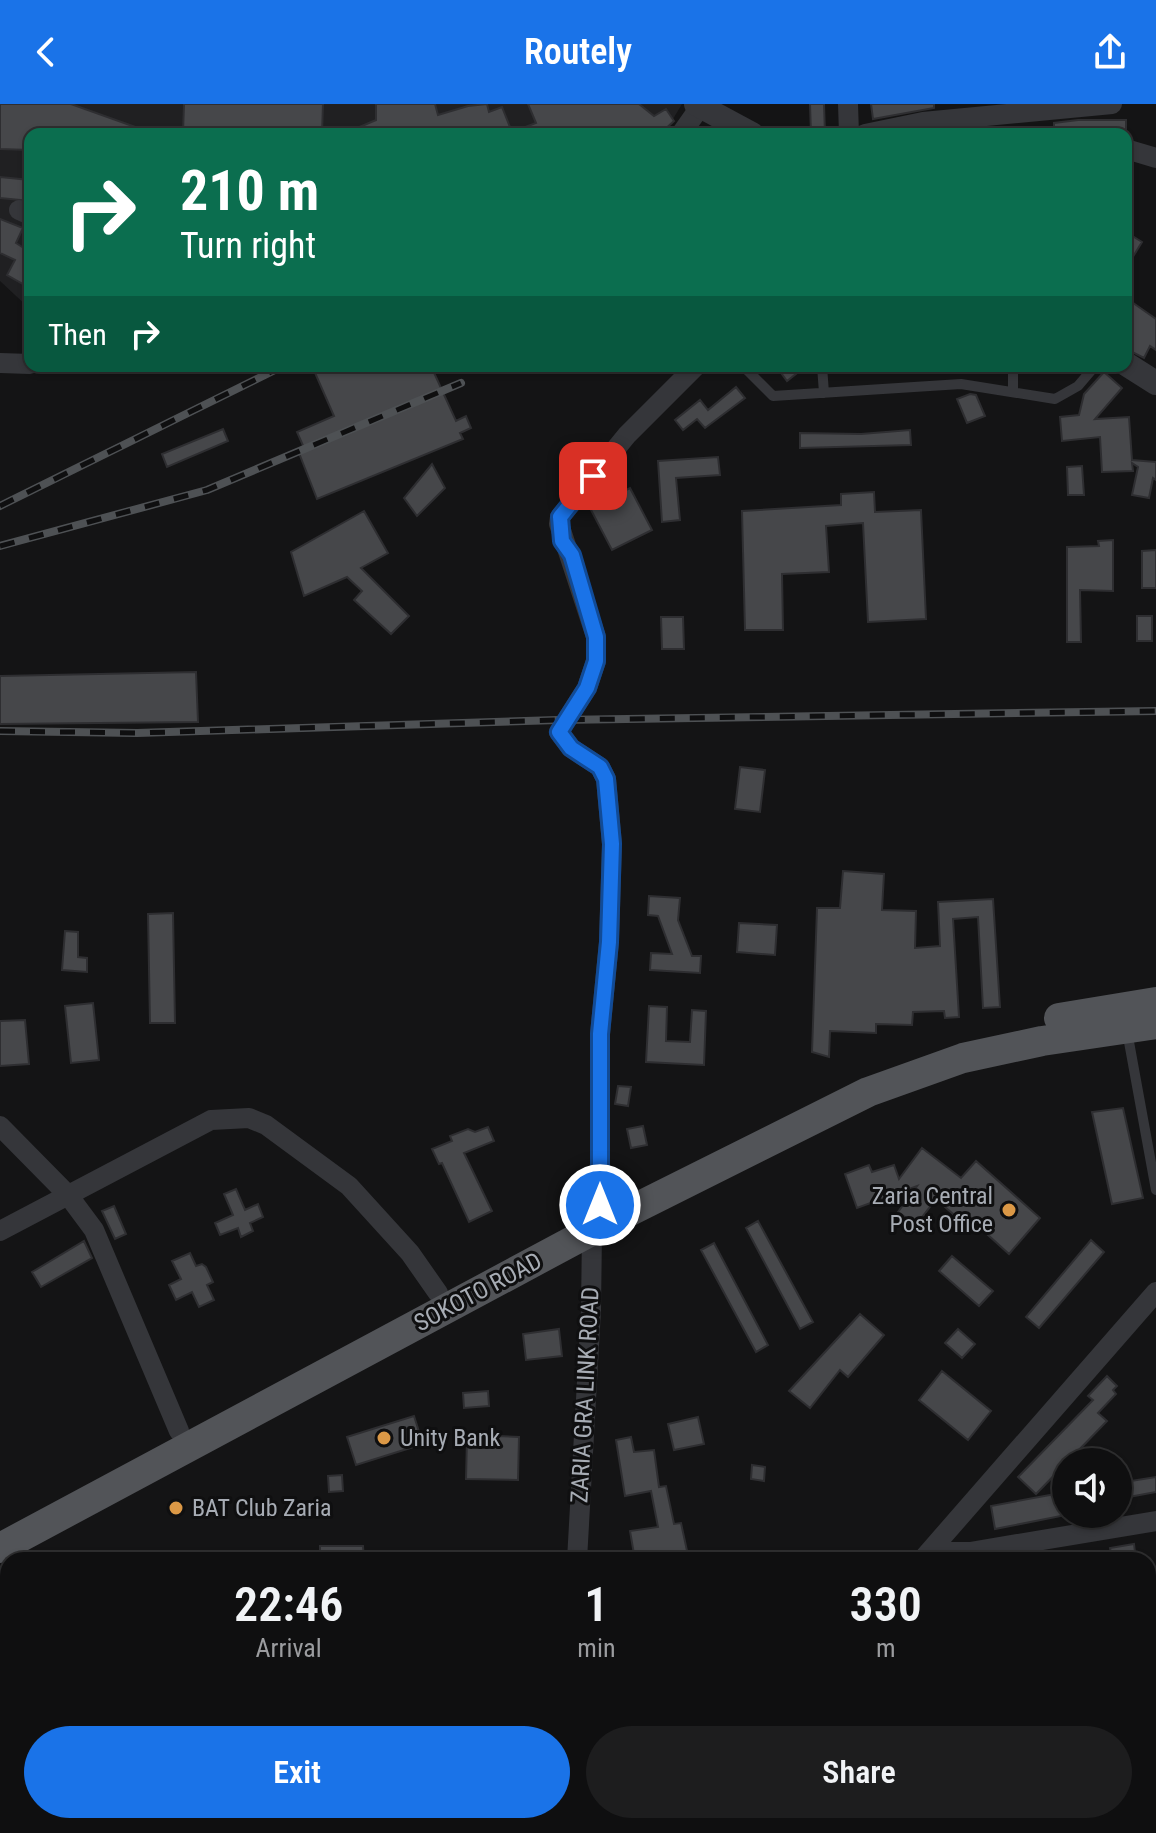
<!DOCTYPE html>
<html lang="en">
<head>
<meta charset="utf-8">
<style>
	:root { --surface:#0f0f10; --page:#1d1d1e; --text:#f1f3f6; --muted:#9b9c9f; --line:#2f2f30; --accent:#1a73e8 }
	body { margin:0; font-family:"Roboto Condensed",sans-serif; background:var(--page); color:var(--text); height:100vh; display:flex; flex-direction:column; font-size:30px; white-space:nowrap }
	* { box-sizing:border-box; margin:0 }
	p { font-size:26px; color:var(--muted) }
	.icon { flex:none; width:44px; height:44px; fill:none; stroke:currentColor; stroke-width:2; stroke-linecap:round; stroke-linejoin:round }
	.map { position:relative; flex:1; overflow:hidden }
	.side { position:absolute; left:0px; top:1448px; width:1156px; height:282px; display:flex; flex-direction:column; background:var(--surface); border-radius:24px 24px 0 0; box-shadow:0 2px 6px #0004,0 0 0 2px var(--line) }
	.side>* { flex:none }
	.top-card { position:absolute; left:24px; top:24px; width:1108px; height:244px; border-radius:16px; box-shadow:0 2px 6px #0004,0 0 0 2px var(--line); background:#0b6e4f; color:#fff; overflow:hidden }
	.fabs { position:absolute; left:1052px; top:1344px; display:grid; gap:16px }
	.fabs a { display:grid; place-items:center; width:80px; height:80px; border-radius:50%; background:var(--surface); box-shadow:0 2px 6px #0004,0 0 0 2px var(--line); font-size:40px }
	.pin { position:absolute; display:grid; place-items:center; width:68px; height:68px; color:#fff; margin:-34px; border-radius:16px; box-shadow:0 4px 12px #0006 }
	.me { position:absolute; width:88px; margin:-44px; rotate:0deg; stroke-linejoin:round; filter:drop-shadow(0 0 6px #0008) }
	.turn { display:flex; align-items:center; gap:28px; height:168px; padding:0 24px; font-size:36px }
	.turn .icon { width:104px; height:104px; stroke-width:2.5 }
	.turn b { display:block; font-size:56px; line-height:68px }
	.then { display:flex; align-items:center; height:76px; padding:0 24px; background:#0003; gap:16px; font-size:30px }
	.eta { display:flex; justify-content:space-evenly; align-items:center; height:136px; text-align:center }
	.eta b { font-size:48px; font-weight:600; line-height:56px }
	.primary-button { display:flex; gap:16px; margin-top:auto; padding:16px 24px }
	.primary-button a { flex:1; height:92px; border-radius:48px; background:var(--accent); color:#fff; font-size:32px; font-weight:600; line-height:92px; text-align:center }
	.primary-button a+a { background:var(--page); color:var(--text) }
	header { display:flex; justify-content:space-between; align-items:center; height:104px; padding:0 24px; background:var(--accent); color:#fff; font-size:36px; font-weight:600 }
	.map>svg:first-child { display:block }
	.built { fill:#202022 }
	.green { fill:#202721 }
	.building { fill:#46474a; stroke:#2e2e31; stroke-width:2 }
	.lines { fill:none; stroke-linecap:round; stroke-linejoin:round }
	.service { stroke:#35363a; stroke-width:10 }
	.minor { stroke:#35363a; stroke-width:20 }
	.tertiary { stroke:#35363a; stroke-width:24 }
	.primary { stroke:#525458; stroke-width:30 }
	.rail-casing { stroke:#4e5154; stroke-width:8 }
	.rail { stroke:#0f0f10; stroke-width:5; stroke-dasharray:15; stroke-linecap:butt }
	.route-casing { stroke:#114b97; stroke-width:20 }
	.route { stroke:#1a73e8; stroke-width:14 }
	.poi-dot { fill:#db9846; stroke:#0f0f10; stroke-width:3 }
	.labels { text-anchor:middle; stroke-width:6; stroke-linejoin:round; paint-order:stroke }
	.poi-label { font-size:24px; fill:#a7acb4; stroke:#0f0f10; text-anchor:start }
	.street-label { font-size:24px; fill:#a7acb4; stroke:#0f0f10 }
</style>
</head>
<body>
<header><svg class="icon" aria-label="back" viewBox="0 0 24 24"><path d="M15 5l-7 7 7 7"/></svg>Routely<svg class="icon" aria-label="share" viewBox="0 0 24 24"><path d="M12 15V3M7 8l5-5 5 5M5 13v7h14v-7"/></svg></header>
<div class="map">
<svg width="1156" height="1729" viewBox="0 0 1156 1729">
	<rect width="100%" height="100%" fill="#141415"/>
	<path class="built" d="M0,0H682L664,30H30V205L0,177Z"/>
	<path class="green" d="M0,1650L8,1672V1722H26L29,1729H0Z"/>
	<path class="building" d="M0,0H71L155,30H30L29,46L0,45Z
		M184,0H323L322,30L183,28Z
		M376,0H435L438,11L468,2L487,0L489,8L502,3L512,28L536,19L528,0H639L654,12L666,5L674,17L660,30H343L376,16Z
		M810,0H824L825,30H811Z
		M871,0H934V4L873,15Z
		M1078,16H1126V30H1054V19Z
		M0,73L30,76V97L0,94Z
		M0,115L23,124L16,139L30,148V184L7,171L15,156L0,149Z
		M1126,128L1142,138L1126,164Z
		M1126,194L1156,215V246L1150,242L1144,254L1126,245Z
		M312,262H431L456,317L466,312L471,324L460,329L463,335L317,395L299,349L305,346L297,328L334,312Z
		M776,262H806L787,277Z
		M1104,268L1122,284L1095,315L1129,313L1132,356L1156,358V376L1153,374L1149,394L1132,391L1138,363L1132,359L1133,367L1102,368L1100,333L1062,337L1060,313L1079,311L1084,290Z
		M736,283L745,294L705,324L697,315L683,326L675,316L700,296L708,306Z
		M970,290L976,291L985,312L967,319L957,295Z
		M223,325L228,337L167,363L162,350Z
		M910,326L911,341L800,344V329L861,330Z
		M581,346L589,357L576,366L568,355Z
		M718,353L720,371L676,374L680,416L662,418L658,357Z
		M432,360L445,384L417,412L404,394Z
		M1082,362L1084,391H1068L1067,363Z
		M630,384L652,426L612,446L590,404Z
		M874,388L875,408L921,406L926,515L868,518L863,419L826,422L829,468L782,470L783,526H745L742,407L841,401V390Z
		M364,407L388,449L361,464L409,512L391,530L354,496L362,487L347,473L304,492L291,448Z
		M1113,436V487L1080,486L1081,538H1067V443L1099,442L1098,437Z
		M1156,446V484H1142V447Z
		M1137,512H1152V537H1137Z
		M661,513H683L684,545H662Z
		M196,568L198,618L0,620V572Z
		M740,663L765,666L760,708L735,705Z
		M843,767L884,770L882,806L916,807L915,844L940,842L938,798L993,795L1000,903L983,904L978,813L953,815L959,913L945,914L944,907L913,908L912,921L876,920V929L830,927L829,953L812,948L817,804H840Z
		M649,792L680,794L678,816L692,852H701L700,869L650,866L651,849L672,850L658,812L648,811Z
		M173,809L175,919H150L148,810Z
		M739,819L777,821L775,851L737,848Z
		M65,827L78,828V853L87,854V868L62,866Z
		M93,899L99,956L71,959L65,902Z
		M649,902L667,903L666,937L690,938L692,906L706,907L704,961L646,958Z
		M25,916L29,960L0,962V917Z
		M618,982L631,983L628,1002L615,1000Z
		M1123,1004L1143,1094L1112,1100L1092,1008Z
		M643,1022L647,1041L631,1044L627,1025Z
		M488,1023L494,1037L464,1049L492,1107L469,1118L442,1059L439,1060L432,1045L452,1037L450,1032L468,1025L475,1028Z
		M922,1044L961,1074L976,1057L1040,1114L1009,1150L967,1112L962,1118L936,1095L916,1121L898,1108L917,1082L857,1104L845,1070L869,1061L872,1068L894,1061L899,1075Z
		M236,1085L245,1106L258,1100L263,1113L250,1119L253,1127L241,1133L238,1124L220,1131L215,1119L233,1111L224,1090Z
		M114,1102L126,1130L115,1135L102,1107Z
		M758,1117L813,1218L800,1225L746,1124Z
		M1091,1136L1104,1148L1039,1224L1026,1213Z
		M84,1137L92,1154L41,1183L32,1168Z
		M714,1139L768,1241L756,1248L701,1146Z
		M190,1149L196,1162L202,1160L206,1163L213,1178L207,1181L214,1196L199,1203L192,1188L176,1196L169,1181L181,1175L172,1157Z
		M952,1152L993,1187L979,1202L939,1167Z
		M860,1210L884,1231L848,1273L840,1266L810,1304L789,1287Z
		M559,1225L562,1252L526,1256L523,1230Z
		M958,1225L975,1240L962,1254L945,1239Z
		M942,1267L991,1307L968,1336L919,1296Z
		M1107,1272L1117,1282L1113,1286L1116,1290L1098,1309L1107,1317L1036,1390L1018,1373L1093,1296L1088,1292Z
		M488,1287L489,1302L464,1304L463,1289Z
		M414,1312L423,1340L356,1361L347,1333Z
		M698,1313L704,1340L674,1346L668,1320Z
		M496,1332L519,1333L518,1376L466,1375L467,1334Z
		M631,1333L634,1348L654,1346L659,1383L666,1382L674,1420L681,1419L689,1456H635L630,1427L658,1423L651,1387L625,1392L616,1336Z
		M752,1361L765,1363L764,1377L751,1375Z
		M342,1371L343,1387L329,1388L328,1372Z
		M1156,1373V1388L1118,1395V1379Z
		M1066,1388V1411L995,1425L991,1402Z
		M1134,1440L1136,1456H1112L1110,1444Z
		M320,1442H363L364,1456H320Z"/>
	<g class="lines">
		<path class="service" d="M743,262L773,292L961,280L1055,295L1078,282L1095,262
			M822,262L824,289
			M1013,262V288
			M1127,927L1156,1086"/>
		<path class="minor" d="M848,0L849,30
			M681,30L700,3
			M865,30L923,18L1112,0
			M1126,45L1156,54
			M19,106L30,111
			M0,259L30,260
			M0,1022L68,1091L94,1126L179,1327
			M600,1101V930L609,838L612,740L606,675L600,663L571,644L559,628L587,584L596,557V533L559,420L560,413L627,331L696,262
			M0,1127L211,1016L249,1014L266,1021L349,1082L410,1149L438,1189
			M929,1448H970L1156,1417
			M577,1456L591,1206L592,1127
			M922,1456L1156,1188
			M966,1722L976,1729
			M560,1729L561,1722
			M685,1729L691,1722"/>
		<path class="tertiary" d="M696,0L752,30
			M1126,260L1156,279"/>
		<path class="primary" d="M1059,914L1156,898
			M0,1444L608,1118L868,988L963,954L1042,937L1156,920"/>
		<g class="rail-casing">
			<path id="rail" d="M0,402L283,262
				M0,442L207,386L461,279
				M0,627L137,629L558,616L1156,607"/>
		</g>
		<use href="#rail" class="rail"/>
	</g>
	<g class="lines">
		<g class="route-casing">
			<path id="route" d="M593,372L560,413L562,437L572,451L596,533V557L587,584L559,628L571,644L600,663L606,675L612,740L609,838L600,930V1101"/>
		</g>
		<use href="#route" class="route"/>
	</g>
	<g class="poi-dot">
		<circle cx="1009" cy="1106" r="8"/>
		<circle cx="384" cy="1334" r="8"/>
		<circle cx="176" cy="1404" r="8"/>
	</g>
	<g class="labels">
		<g class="poi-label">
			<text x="993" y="1100" text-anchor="end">Zaria Central<tspan x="993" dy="28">Post Office</tspan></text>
			<text x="400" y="1342">Unity Bank</text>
			<text x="192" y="1412">BAT Club Zaria</text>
		</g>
		<g class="street-label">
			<text transform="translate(478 1188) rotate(-28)" y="8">SOKOTO ROAD</text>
			<text transform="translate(585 1291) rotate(-87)" y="8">ZARIA GRA LINK ROAD</text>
		</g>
	</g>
</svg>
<div class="fabs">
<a><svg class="icon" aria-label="sound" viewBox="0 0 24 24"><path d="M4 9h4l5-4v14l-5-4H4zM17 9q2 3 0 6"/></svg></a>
</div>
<div class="pin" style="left:593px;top:372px;background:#d93025"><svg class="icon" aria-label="arrive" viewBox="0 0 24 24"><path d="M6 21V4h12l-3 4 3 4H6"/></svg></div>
<svg class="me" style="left:600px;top:1101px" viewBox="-20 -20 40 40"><circle r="17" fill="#1a73e8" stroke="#fff" stroke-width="3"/><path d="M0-11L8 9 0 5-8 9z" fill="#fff"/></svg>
<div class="top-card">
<div class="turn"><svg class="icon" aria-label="right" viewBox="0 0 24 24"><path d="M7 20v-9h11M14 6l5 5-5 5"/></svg><div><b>210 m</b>Turn right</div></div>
<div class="then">Then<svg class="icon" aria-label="right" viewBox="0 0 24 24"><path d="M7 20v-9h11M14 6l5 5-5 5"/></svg></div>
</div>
<section class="side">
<div class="eta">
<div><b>22:46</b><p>Arrival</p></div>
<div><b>1</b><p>min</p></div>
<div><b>330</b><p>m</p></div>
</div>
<div class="primary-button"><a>Exit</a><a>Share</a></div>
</section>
</div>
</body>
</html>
